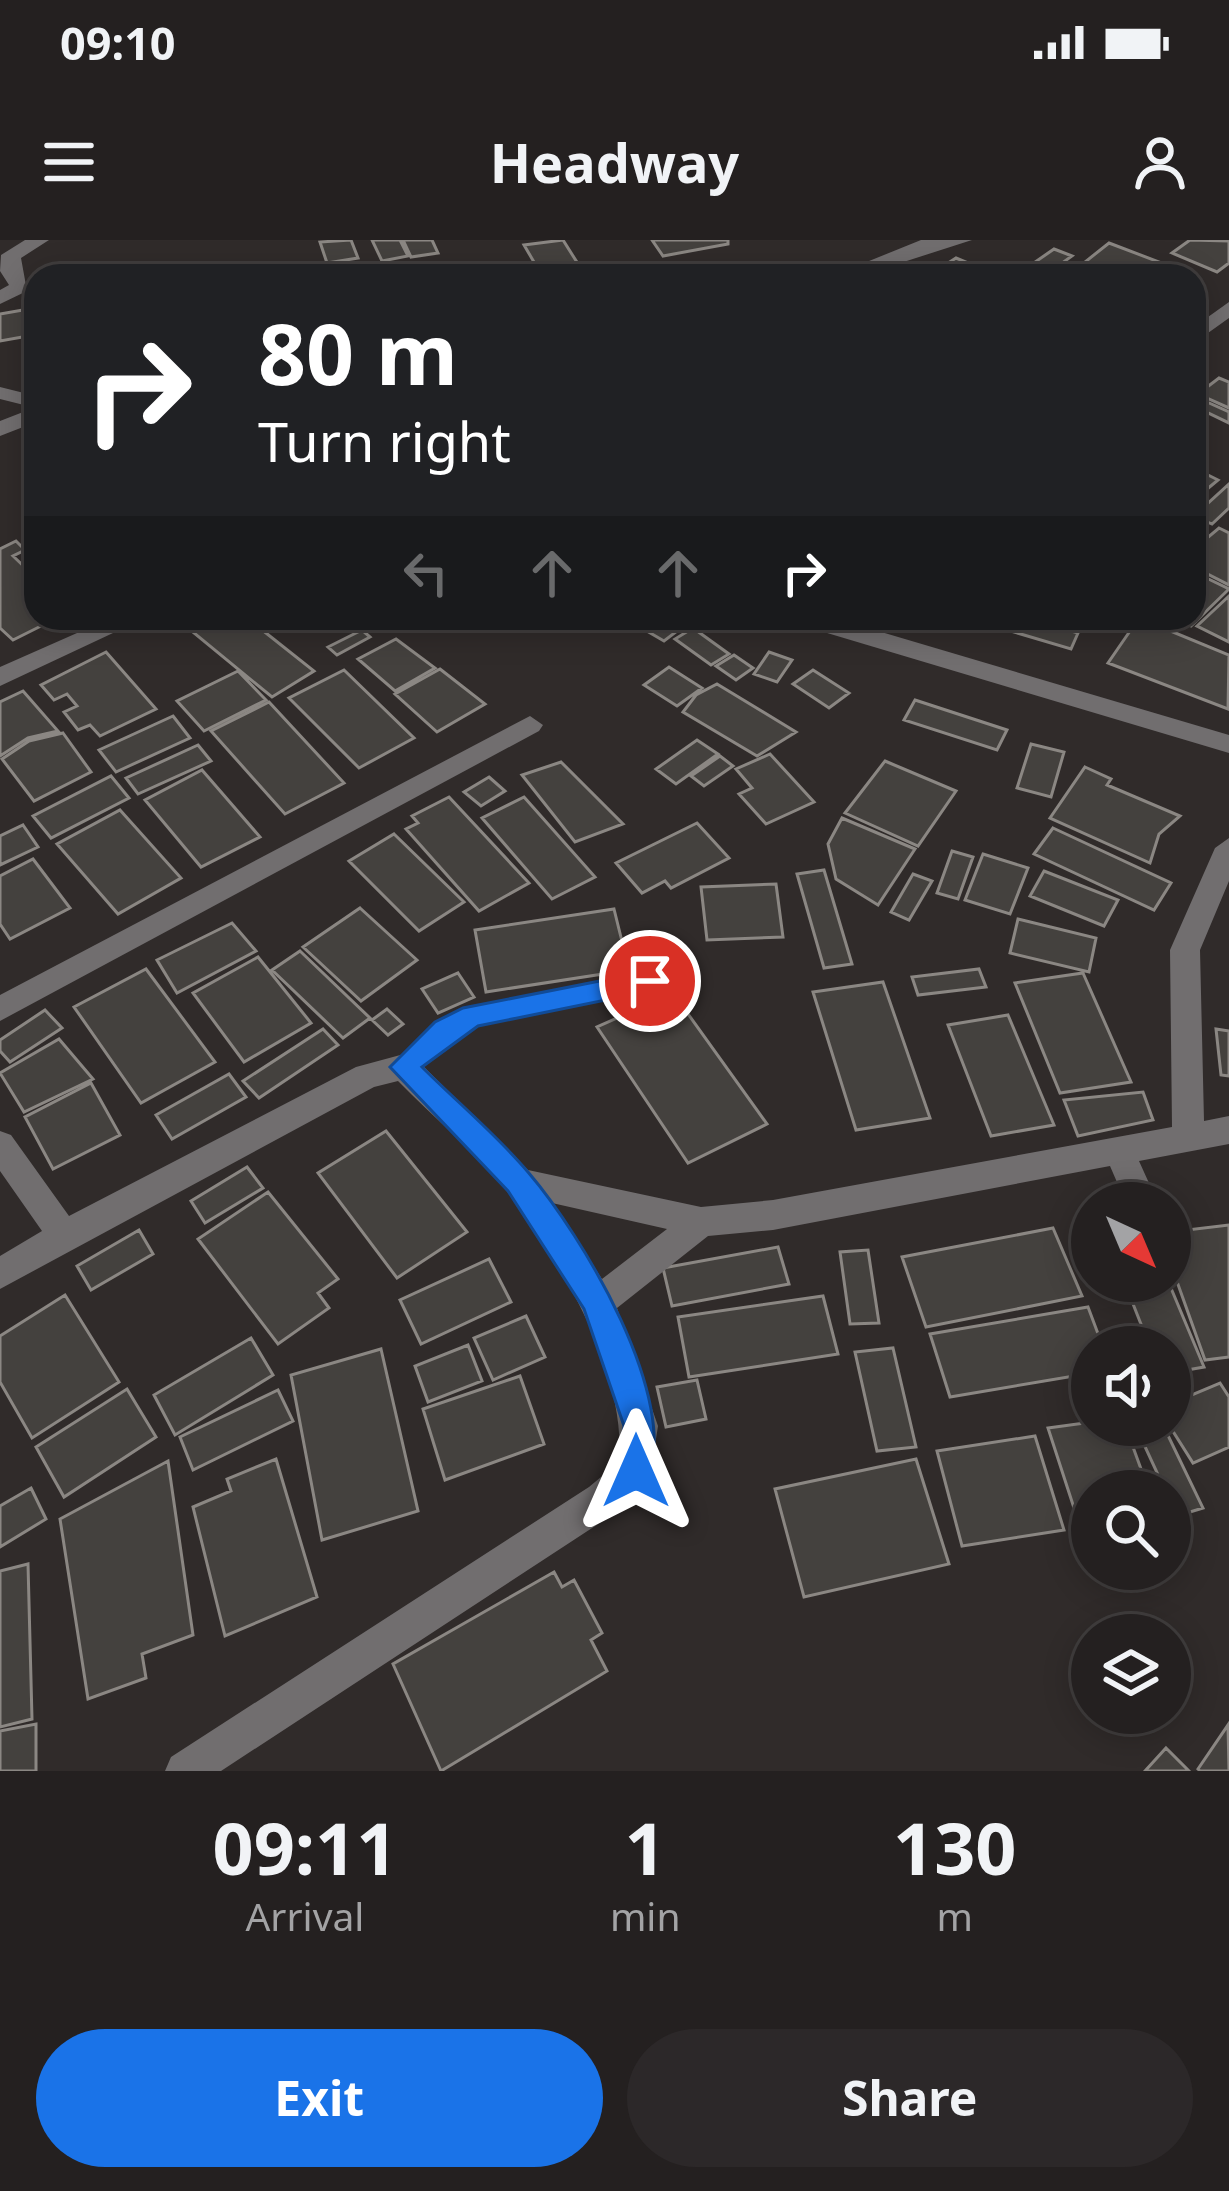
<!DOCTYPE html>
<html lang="en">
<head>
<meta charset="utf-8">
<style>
	:root { --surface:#242020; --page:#2c2829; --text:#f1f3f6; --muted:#a3a3a5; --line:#413e3e; --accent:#1a73e8 }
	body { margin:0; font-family:"Noto Sans",sans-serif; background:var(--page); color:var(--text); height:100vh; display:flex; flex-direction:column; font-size:45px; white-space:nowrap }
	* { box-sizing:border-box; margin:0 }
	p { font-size:39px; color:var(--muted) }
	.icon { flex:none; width:66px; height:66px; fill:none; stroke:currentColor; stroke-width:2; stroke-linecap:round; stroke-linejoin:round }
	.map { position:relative; height:1531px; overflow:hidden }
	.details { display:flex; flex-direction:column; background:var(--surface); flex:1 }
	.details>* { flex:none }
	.top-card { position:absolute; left:24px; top:24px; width:1182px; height:366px; border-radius:36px; box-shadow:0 6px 30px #0003,0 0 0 3px var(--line); background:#202124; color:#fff; overflow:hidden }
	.needle { width:78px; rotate:136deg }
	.tools { position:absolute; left:1071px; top:942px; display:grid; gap:24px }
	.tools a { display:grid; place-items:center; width:120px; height:120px; border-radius:50%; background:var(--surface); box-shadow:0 6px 30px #0003,0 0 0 3px var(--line); font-size:60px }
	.pin { position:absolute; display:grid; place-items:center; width:102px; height:102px; color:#fff; margin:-51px; border:6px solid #fff; border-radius:50%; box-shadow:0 3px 12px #0007 }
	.me { position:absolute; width:132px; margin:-66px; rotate:0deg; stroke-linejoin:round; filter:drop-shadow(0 0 9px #0008) }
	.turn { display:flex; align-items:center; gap:42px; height:252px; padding:0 36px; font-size:54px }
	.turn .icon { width:156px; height:156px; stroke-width:2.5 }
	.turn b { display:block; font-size:84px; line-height:102px }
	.lanes { display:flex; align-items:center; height:114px; padding:0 36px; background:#0003; justify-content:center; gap:60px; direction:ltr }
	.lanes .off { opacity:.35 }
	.eta { display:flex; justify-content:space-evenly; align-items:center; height:204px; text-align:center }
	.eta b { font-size:72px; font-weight:700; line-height:84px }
	.primary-button { display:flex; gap:24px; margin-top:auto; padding:24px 36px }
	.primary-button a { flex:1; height:138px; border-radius:72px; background:var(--accent); color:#fff; font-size:48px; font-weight:700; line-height:138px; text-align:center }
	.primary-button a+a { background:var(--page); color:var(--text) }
	.status { display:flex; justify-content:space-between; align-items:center; height:84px; padding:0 60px; background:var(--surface); direction:ltr }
	.status svg { height:33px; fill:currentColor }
	header { display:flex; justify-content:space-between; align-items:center; height:156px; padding:0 36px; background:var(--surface); font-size:54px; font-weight:700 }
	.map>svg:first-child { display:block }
	.building { fill:#44413e; stroke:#8b8783; stroke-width:3 }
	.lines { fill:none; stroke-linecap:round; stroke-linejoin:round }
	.service { fill:#716e6f; fill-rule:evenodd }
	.minor { fill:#716e6f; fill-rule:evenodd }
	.tertiary { fill:#716e6f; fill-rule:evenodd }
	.route { fill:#1a73e8; stroke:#114b97; stroke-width:3 }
</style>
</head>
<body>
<div class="status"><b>09:10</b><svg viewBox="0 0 49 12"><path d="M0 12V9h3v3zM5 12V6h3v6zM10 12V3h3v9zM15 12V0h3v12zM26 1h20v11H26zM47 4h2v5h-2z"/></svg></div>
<header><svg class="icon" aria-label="menu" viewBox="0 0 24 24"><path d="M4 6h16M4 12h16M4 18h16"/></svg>Headway<svg class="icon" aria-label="person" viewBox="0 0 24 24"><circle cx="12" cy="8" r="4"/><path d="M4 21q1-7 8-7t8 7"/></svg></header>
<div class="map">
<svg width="1229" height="1531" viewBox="0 0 1229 1531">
	<rect width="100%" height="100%" fill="#302b2a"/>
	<path class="building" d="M351,0L358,18L327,23L320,2Z
		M372,0H400L408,16L382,21Z
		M403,0H432L438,13L411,17Z
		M563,0L580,27L541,34L524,5Z
		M652,0H728V4L663,16Z
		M1190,0L1229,1V23L1217,32L1172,13Z
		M1109,3L1180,30L1173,36H1105L1080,26Z
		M1054,9L1072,16L1044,36L1025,29Z
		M956,18L999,36H928Z
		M321,23L330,36H264Z
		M23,70L28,96L0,101V74Z
		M1219,138L1229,142V168L1198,154Z
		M1198,158L1229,172V183L1194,166Z
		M1194,228L1218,240L1194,260Z
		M1229,244V268L1212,284L1194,276Z
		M1219,288L1229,293V345L1194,327V309Z
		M16,301L25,310L13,316L36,338V378H57L13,400L0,388V309Z
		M1194,332L1229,349L1191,386L1175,378H1194Z
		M1229,356V402L1197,386Z
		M247,378L314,431L272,457L177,379Z
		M651,378H682L689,382L664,401L640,387Z
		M967,378H1028L1078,393L1071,409Z
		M1139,378L1229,415L1228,469L1108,423Z
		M693,388L729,414L711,425L675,399Z
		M362,390L370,397L337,415L328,407Z
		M396,399L435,428L395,451L358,419Z
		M106,412L156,469L100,496L90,485L78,490L64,472L77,466L67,454L54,460L41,445Z
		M769,412L792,420L777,442L754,434Z
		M734,415L753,428L736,440L716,426Z
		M669,427L702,448L677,466L644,445Z
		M440,429L485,464L437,492L395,454Z
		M344,430L414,498L359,528L289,458Z
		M813,430L849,453L829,468L793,444Z
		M238,431L266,460L204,491L177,461Z
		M717,444L796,492L757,516L683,472L696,455Z
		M23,451L58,491L28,498L0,516V462Z
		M915,460L1007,490L997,510L904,480Z
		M269,462L344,543L285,574L211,491Z
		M173,476L190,498L116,532L99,510Z
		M63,493L91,532L34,561L2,519L29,501Z
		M697,500L718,514L676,544L656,529Z
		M1031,504L1064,512L1051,557L1017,548Z
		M198,505L211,521L138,554L126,538Z
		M770,514L814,562L766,584L739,554L752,548L736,529Z
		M720,516L733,526L704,546L691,536Z
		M885,521L956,551L918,606L845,573Z
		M561,522L623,584L575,602L522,535Z
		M1085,527L1111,539L1107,545L1180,576L1159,594L1150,623L1050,578Z
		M202,530L260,597L201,627L145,560Z
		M111,536L129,558L51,598L33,576Z
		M489,537L505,551L481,566L464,552Z
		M449,557L529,643L479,671L406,589L418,583L412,576Z
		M524,557L595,637L552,659L482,578Z
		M120,570L181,638L118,674L57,604Z
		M842,578L915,609L878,665L836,639L828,604Z
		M697,583L729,618L671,648L665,641L642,653L616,623Z
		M23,585L38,607L0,625V596Z
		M1053,588L1171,643L1154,670L1034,614Z
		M394,594L464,662L419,691L349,621Z
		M952,611L973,617L958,659L937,653Z
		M983,614L1028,628L1010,674L965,660Z
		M33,619L70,668L10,699L0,684V636Z
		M824,630L852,724L824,728L797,634Z
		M1044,631L1118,660L1104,686L1030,656Z
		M913,634L932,641L909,680L891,672Z
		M776,644L783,697L707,700L701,647Z
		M360,668L417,720L361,761L303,707Z
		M614,669L629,730L486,752L475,690Z
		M1018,679L1096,698L1089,732L1010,713Z
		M232,683L256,711L177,753L157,720Z
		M300,711L370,778L343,798L272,730Z
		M258,717L311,783L244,822L193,753Z
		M146,729L215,822L141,863L74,767Z
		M979,729L986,747L918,755L912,737Z
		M458,733L474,757L438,773L422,749Z
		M1083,733L1131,842L1060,853L1015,743Z
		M883,742L930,878L856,890L813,752Z
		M673,753L767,884L688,923L597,787Z
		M387,769L403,784L388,795L372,780Z
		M45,770L62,788L10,822L0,811V800Z
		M1008,775L1054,885L991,896L948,785Z
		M323,789L338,805L259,858L243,841Z
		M1216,789L1229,791V836L1221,835Z
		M59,799L93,839L24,872L0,833Z
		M229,834L246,857L172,899L156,875Z
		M91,843L120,895L53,929L25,877Z
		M1143,852L1153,880L1078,896L1064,860Z
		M386,891L467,992L397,1038L318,933Z
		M247,927L263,948L205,983L191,961Z
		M268,952L338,1039L318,1053L329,1068L278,1104L198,999Z
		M1229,985V1117L1205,1120L1170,1022V992Z
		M1053,988L1082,1056L926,1087L902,1017Z
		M139,990L153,1014L91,1050L77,1026Z
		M778,1007L789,1044L672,1066L663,1028Z
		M868,1010L879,1083L850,1084L840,1012Z
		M489,1019L511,1062L421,1104L400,1060Z
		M1124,1041H1168L1204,1127L1170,1133V1107H1150Z
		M65,1055L119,1142L32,1198L0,1142V1096Z
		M823,1056L838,1114L689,1137L678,1077Z
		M1088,1067L1103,1107H1092V1133L950,1157L930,1094Z
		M526,1076L545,1117L493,1140L474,1098Z
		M251,1098L273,1135L175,1195L154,1155Z
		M468,1105L482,1141L428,1162L415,1126Z
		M893,1108L916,1207L877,1211L855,1112Z
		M381,1109L418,1271L322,1300L291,1135Z
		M520,1136L544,1204L445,1240L423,1169Z
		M697,1140L706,1179L666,1187L657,1147Z
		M1220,1143L1229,1157V1207L1193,1223L1169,1185L1170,1164Z
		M127,1149L156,1197L64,1257L36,1207Z
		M278,1150L293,1181L193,1230L180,1197Z
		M1092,1182L1125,1185L1149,1251H1092V1268L1075,1271L1048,1188Z
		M1135,1185H1163L1203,1268L1177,1276Z
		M1035,1196L1064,1290L962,1306L937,1211Z
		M276,1219L317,1357L225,1396L193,1267L231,1251L227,1239Z
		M916,1219L949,1324L804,1357L775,1249Z
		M168,1221L193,1395L142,1414L146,1438L88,1459L60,1279Z
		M31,1248L46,1279L0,1307V1266Z
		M28,1324L32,1479L0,1487V1331Z
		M554,1332L562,1347L574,1340L602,1393L591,1400L607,1431L441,1531L393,1424Z
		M36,1484V1531H0V1491Z
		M1228,1485L1229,1531H1200L1198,1529Z
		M1166,1508L1189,1531H1145Z"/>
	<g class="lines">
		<path class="service" d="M650,733L657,735L660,741L657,747L477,784L453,796L412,833L404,836L396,833L393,827L437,784L466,770Z"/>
		<path class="minor" d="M25,0H49L21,18L27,51L0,64V50L9,45L0,31L1,15Z
			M921,0H972L860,36H832Z
			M1229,62V78L1194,103V87Z
			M36,167V182L0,196V181Z
			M111,378H145L0,446V427Z
			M857,378H884L856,401L844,393Z
			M530,476L543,485L539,491L0,781V755Z
			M1229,598V641L1200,710L1204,881L1229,876V904L1139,921L1158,963H1126L1110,926L773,990L708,996L617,1068L658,1186L649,1244L615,1273L221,1531H165L171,1517L589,1247L619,1222C627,1133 562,1023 509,954C477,913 434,878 398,841L374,847L0,1049V1016L42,991L0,931V891L11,895L69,976L356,827L404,814L415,818L528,930L701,967L773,960L1172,887L1170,710L1215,608ZM552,963L667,989L602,1039Z"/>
		<path class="tertiary" d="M0,147L36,156V168L0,159Z
			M794,378H834L1229,495V513L797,384Z"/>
	</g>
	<path class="route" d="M650,731L664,741L660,749L478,786L422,827C457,862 497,895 528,932C582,995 682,1160 647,1242L636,1247L624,1242L619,1231L624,1186L584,1069L508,951L390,827L435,782L463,768Z"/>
</svg>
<div class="tools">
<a><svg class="needle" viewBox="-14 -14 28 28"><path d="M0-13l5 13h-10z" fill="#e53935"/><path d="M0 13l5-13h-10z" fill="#a3a3a5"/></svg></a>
<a><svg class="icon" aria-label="sound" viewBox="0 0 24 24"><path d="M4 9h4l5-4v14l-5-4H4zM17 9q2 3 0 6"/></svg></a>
<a><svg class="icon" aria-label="search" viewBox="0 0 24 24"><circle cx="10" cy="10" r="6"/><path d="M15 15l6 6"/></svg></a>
<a><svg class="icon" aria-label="layers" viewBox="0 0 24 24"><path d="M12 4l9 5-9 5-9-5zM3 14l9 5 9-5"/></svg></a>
</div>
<div class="pin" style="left:650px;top:741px;background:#d93025"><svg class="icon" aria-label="arrive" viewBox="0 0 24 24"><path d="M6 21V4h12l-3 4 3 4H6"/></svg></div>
<svg class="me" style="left:636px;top:1231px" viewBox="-20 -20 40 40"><path d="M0-17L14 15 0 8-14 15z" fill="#1a73e8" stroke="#fff" stroke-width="4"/></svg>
<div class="top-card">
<div class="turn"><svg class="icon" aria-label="right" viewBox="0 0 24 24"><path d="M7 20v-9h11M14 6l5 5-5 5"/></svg><div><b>80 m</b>Turn right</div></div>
<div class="lanes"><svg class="icon off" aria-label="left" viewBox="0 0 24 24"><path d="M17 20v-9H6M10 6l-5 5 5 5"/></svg><svg class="icon off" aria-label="ahead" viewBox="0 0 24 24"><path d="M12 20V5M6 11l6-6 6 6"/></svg><svg class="icon off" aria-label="ahead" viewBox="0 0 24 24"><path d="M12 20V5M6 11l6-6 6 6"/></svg><svg class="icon" aria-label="right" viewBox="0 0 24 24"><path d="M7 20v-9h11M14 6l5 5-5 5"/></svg></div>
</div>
</div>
<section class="details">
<div class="eta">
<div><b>09:11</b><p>Arrival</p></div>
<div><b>1</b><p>min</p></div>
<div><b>130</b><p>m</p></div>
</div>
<div class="primary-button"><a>Exit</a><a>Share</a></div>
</section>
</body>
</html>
